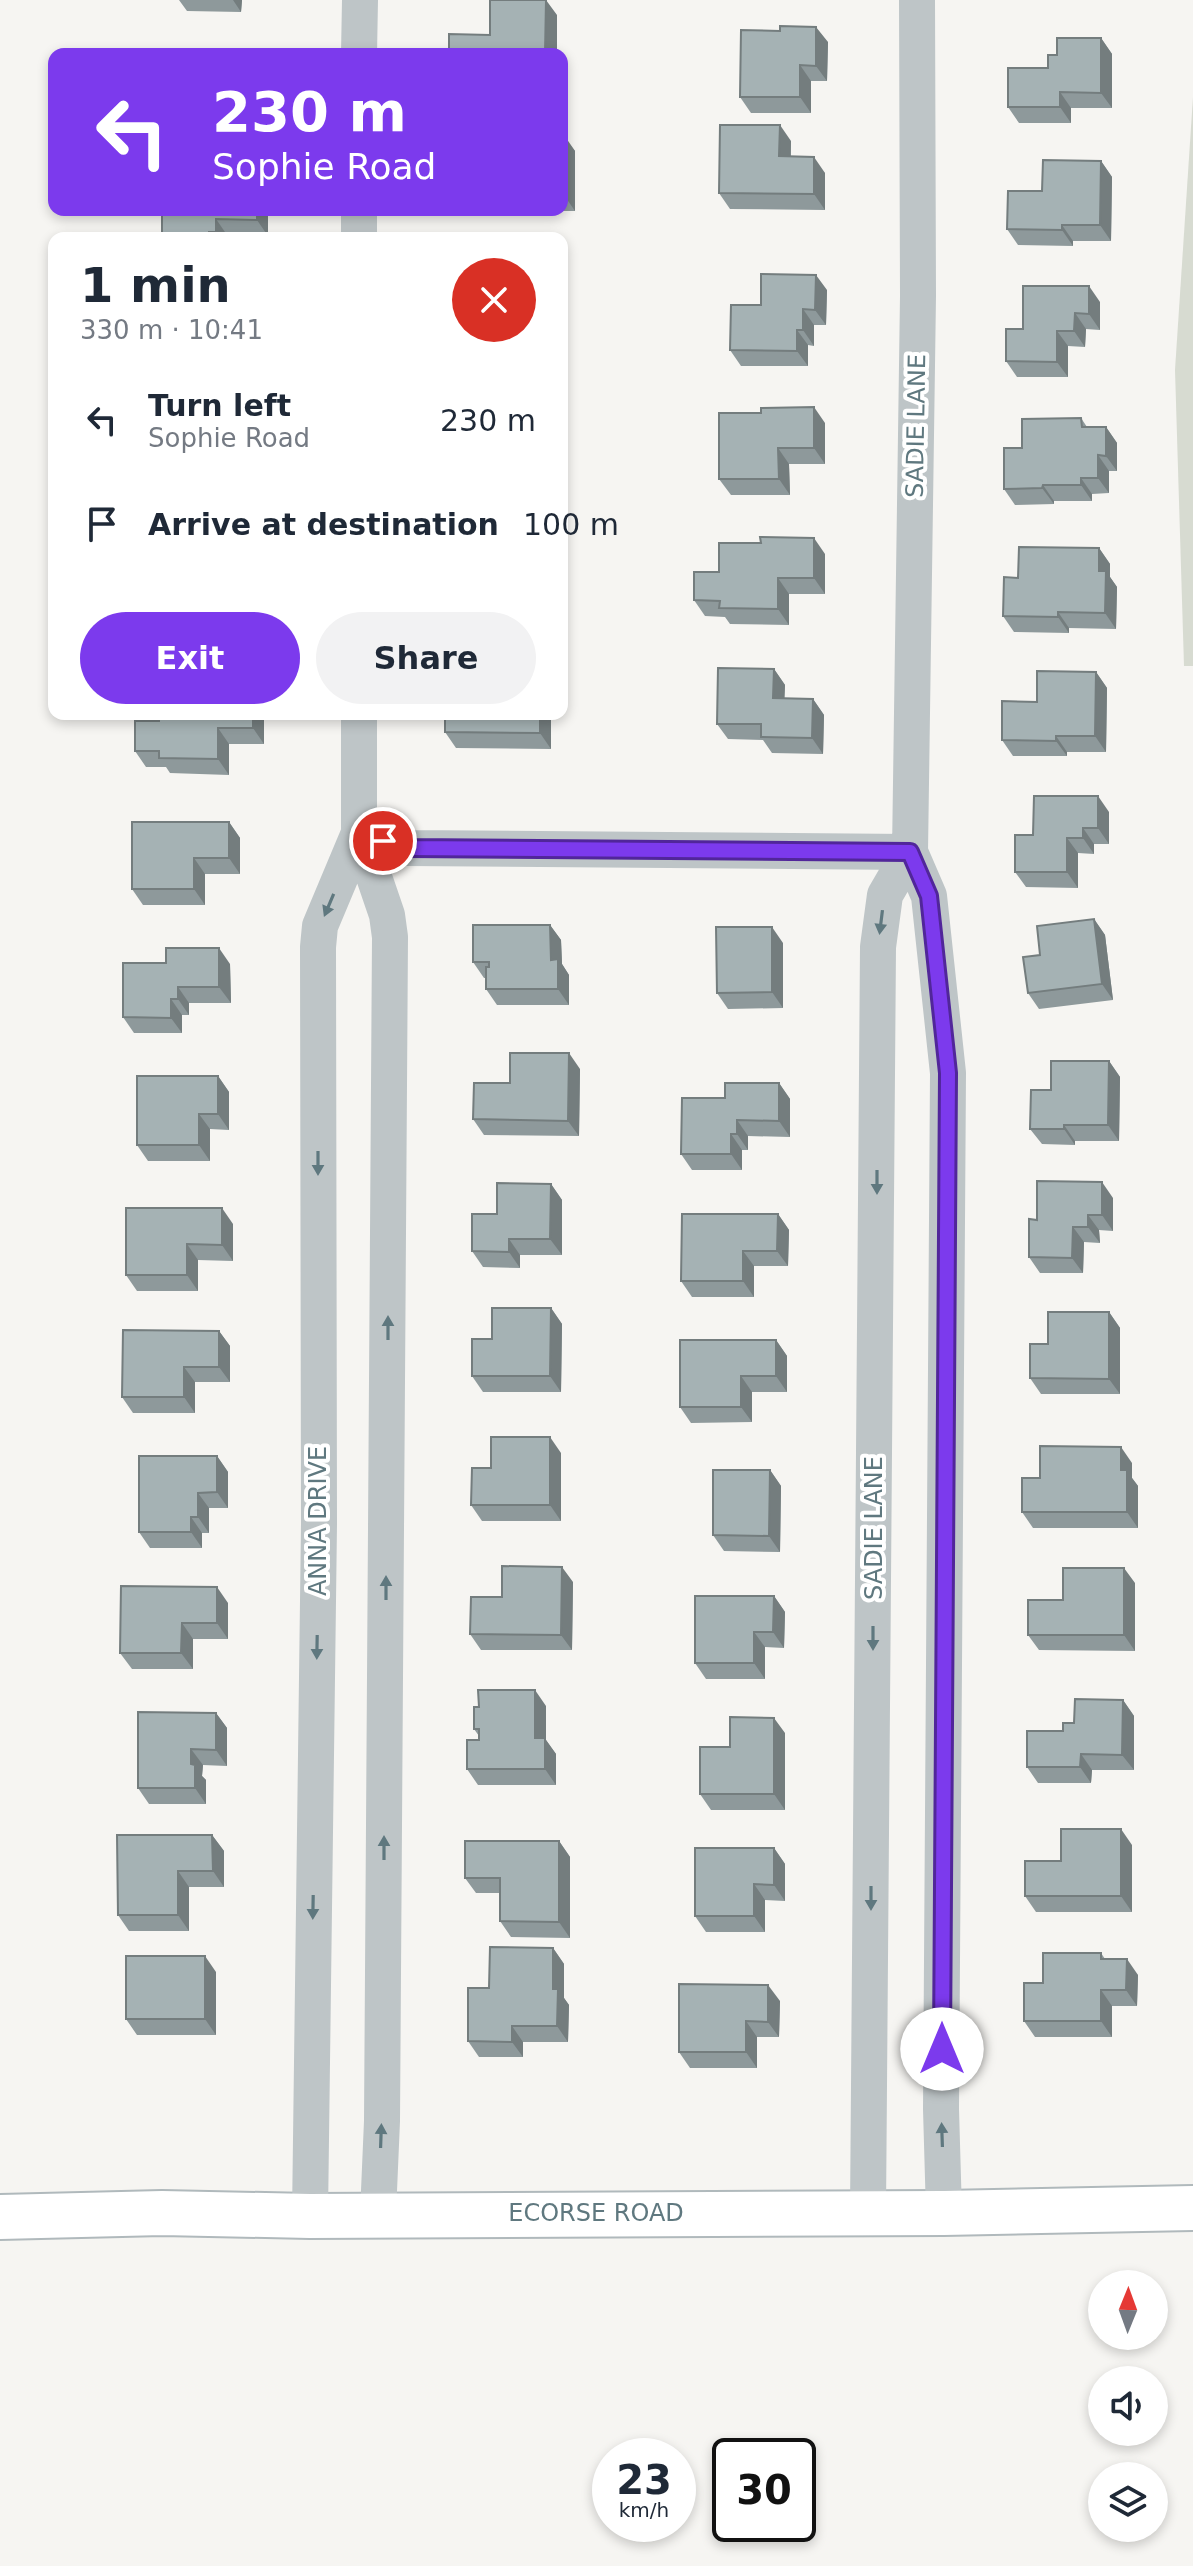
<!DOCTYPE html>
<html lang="en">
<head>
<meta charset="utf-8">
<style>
	:root { --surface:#fff; --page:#f2f2f3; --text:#1f2937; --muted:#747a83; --accent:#7c3aed }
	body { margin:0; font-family:"DejaVu Sans",sans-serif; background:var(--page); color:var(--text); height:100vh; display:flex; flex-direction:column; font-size:30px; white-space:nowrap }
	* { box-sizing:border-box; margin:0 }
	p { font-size:26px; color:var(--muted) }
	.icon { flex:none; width:44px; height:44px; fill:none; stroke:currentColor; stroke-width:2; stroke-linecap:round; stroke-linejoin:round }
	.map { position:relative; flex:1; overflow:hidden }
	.side { position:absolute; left:48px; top:232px; width:520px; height:488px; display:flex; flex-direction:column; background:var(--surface); border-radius:16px; box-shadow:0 4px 12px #0003 }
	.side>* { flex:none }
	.hud { position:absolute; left:48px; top:48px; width:520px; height:168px; border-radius:16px; box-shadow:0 4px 12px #0003; background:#7c3aed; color:#fff; overflow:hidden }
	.needle { width:52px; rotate:1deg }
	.buttons { position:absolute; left:1088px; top:2270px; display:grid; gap:16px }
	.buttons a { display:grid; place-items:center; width:80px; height:80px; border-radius:50%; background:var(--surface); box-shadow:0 4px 12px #0003; font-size:40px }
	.speed { position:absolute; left:592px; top:2438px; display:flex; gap:16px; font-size:40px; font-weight:700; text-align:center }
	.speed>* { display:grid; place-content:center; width:104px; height:104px; border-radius:50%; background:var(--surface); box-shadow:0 4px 12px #0003; line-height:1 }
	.speed small { font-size:20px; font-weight:400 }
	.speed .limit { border:4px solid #111; border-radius:12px; background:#fff; color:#111 }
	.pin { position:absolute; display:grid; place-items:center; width:68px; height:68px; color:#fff; margin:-34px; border:4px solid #fff; border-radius:50%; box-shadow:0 2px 8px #0007 }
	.me { position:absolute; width:88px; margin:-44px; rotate:0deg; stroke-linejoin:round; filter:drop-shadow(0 0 6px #0008) }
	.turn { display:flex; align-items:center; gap:28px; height:168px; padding:0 32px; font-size:36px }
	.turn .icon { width:104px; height:104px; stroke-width:2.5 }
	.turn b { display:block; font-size:56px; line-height:68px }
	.round { display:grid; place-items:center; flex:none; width:84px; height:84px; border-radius:42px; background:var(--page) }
	.head { display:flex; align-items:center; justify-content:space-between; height:136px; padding:0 32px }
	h1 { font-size:48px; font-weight:700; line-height:60px }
	.primary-button { display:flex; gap:16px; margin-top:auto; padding:16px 32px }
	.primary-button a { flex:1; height:92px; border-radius:48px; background:var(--accent); color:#fff; font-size:32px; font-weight:700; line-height:92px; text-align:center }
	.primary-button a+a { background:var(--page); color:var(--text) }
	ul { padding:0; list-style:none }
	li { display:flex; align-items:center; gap:24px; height:104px; padding:0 32px }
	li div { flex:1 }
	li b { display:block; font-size:30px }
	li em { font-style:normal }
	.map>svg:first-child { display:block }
	.green { fill:#d7dbd1 }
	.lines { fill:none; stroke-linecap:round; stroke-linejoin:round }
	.secondary-casing { stroke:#b0b9bc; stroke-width:48 }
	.minor { stroke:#bec5c7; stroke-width:36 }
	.secondary { stroke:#fff; stroke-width:44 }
	.wall { fill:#8e999b }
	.shaded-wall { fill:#747d7e }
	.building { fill:#a5b2b4; stroke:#747d7e; stroke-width:2 }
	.oneway { fill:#5f787f }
	.route-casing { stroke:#51269a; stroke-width:20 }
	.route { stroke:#7c3aed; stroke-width:14 }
	.labels { text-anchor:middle; stroke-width:8; stroke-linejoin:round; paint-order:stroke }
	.street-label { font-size:24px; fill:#5f787f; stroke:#fff }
</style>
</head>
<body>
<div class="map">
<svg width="1193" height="2566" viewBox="0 0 1193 2566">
	<rect width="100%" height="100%" fill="#f6f5f2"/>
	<path class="green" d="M1193,97V666H1184L1175,370Z"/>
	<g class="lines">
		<g class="secondary-casing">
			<path id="secondary" d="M0,2217L162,2213L310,2216L944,2213L1193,2208"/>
		</g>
		<path class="minor" d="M917,0L918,296L910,852L929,896L948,1073L941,2109L944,2213
			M359,54L360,0
			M359,238V210
			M359,714V833L387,915L390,937L382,2121L378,2214
			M359,833L407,848L910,852
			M868,2212L878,947L885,895L910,852
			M310,2216L319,1524L318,947L320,926L359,833"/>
		<use href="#secondary" class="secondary"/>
	</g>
	<path class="wall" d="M179,0H242L241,12L187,11Z
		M780,31L828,42L827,81H811V113H751L740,97Z
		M1101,38L1112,54V108H1071V123H1019L1008,107L1048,68L1057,55Z
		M562,135L575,151V211H459L458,210H562Z
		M791,141V157L825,173V210L730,209L719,193Z
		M1101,161L1112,177L1111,241H1073V246L1018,245L1007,229L1042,191Z
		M162,210H268V236L227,235V238H162Z
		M827,290L826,325H814V346L808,345V366H741L730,350L761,305Z
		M1100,302V330L1086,329L1085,347L1068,346V377H1017L1006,361L1023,329Z
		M1081,418L1087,427H1106L1117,443V471H1109V493L1092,494V501H1054V504L1015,505L1004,489L1022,448Z
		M825,423V464H789L790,495H731L719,479Z
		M1099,548L1110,564V577L1117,587L1116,629L1069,628V633L1014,632L1003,616L1018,578Z
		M825,554V594H789V625L730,624L725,617L705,616L694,600L719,572Z
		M774,669L785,685L784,699H813L824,715L823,754L772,753L763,740L728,739L717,724Z
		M1096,672L1107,688L1106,752H1067V756H1013L1002,740L1037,702Z
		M264,714V744H229V775L170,773L166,767H146L135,751L159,721Z
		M551,714V749L456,748L445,732Z
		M1109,812V844H1094V854L1078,853V888L1026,887L1015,872L1033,835Z
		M229,822L240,838V874H205V905H143L132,889Z
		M1094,919L1105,935L1113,1000L1039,1009L1028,993L1040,955Z
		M550,925L561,940L562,964L569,975V1005H497L486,989V978H484L473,962Z
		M783,943V1008L728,1009L717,993Z
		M123,963L230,964L231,1003H189V1015H182V1033H134L123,1017Z
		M1109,1061L1120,1077L1119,1141H1075V1145L1042,1144L1030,1129L1051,1090Z
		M580,1069L579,1136L484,1135L473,1119Z
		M218,1076L229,1092V1130L210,1129V1161H148L137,1145Z
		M779,1083L790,1099V1137L748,1136V1150H742V1170H692L681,1154L725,1098Z
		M551,1184L562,1200V1255H520V1268L483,1267L472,1251L497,1214Z
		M1113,1198V1231L1099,1230L1100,1243L1084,1242L1083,1273H1040L1029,1257L1037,1220Z
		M126,1208L233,1224V1261L198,1260V1291H137L126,1275Z
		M778,1214L789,1230L788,1266H754V1297H692L681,1281Z
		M551,1308L562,1324L561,1392H483L472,1376L492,1339Z
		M1109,1312L1120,1328V1394H1041L1030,1378L1048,1344Z
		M219,1331L230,1346V1382H195V1413H133L122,1397Z
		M776,1340L787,1356V1392H752V1422L691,1423L680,1407Z
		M561,1453V1521H482L471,1505Z
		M217,1456L228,1472V1508H209V1533H202V1548H150L139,1532Z
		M1132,1463V1478L1138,1486V1528H1033L1022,1512L1040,1478Z
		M770,1470L781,1486L780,1552L724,1551L713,1535Z
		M573,1582L572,1650H481L470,1634L502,1597Z
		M1135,1583V1651L1039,1650L1028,1635L1063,1600Z
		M121,1586L228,1603V1639H193V1669H132L120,1653Z
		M774,1596L785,1612L784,1648L765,1647V1679H706L695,1663Z
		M1123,1700L1134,1716V1770H1092L1091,1783H1038L1027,1767L1063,1731L1074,1723Z
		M546,1706V1740L556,1754V1785H478L467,1769L479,1740V1736L474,1729Z
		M216,1713L227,1728V1766L203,1765L202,1776L206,1780V1804H149L138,1788Z
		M785,1733V1810H711L700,1794L730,1747Z
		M212,1835L224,1851V1887H189V1931H129L118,1915Z
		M559,1841L570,1857V1938L511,1937L500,1921V1893H476L465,1878Z
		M1132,1845V1912H1036L1025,1896L1061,1861Z
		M774,1848L785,1864V1901L765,1900V1932H706L695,1916Z
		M553,1948L564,1964V1998L569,2005L568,2042H523V2057H479L468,2041L489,1988Z
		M1101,1953L1105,1959L1138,1975L1137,2006H1112V2037H1035L1024,2021L1043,1983Z
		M216,1972V2035H137L126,2019Z
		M780,2001L779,2037H757V2068H690L679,2052Z"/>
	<path class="shaded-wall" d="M233,0H242L241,12Z
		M546,0L557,15V54H545Z
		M816,27L828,42L827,81L816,66Z
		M1101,38L1112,54V108L1101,93Z
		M800,65L811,81V113L800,97Z
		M1060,92L1071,108V123L1060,107Z
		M780,125L791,141L790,172L779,156Z
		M564,135L575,151V211L564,195Z
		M814,157L825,173V210L814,194Z
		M1101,161L1112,177L1111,241L1100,225Z
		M257,210H268V236L257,220Z
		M216,219L227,235V238H220L216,232Z
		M1062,225L1073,241V246L1062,230Z
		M816,275L827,290L826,325L815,310Z
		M1089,286L1100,302V330L1089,314Z
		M803,309L814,325V346L803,330Z
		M1075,313L1086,329L1085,347L1074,331Z
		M797,330L808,345V366L797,351Z
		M1057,331L1068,346V377L1057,362Z
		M814,407L825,423V464L814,448Z
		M1106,427L1117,443V471L1106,456Z
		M778,448L789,464L790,495L779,479Z
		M1098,455L1109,471V493L1098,478Z
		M1081,478L1092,494V501L1081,485Z
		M1043,485L1054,501V504L1042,488Z
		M814,538L825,554V594L814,578Z
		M1099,548L1110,564V577L1117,587L1116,629L1105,613L1099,571Z
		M778,578L789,594V625L778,609Z
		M1058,612L1069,628V633L1058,617Z
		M774,669L785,685L784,714L773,698Z
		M1096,672L1107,688L1106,752L1095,736Z
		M813,699L824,715L823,754L812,738Z
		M253,714H264V744L253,728Z
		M540,714H551V749L540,733Z
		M218,728L229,744V775L218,759Z
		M1056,736L1067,752V756L1056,741Z
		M1098,796L1109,812V844L1098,828Z
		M229,822L240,838V874L229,858Z
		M1083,828L1094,844V854L1083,838Z
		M1067,838L1078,853V888L1067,872Z
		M194,858L205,874V905L194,889Z
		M1094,919L1105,935L1113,1000L1102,984Z
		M550,925L561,940L562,964L569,975V1005L558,989L551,960Z
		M772,927L783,943V1008L772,992Z
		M219,948L230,964L231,1003L219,987Z
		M178,987L189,1003V1015L178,999Z
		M171,999L182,1015V1033L171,1018Z
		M569,1053L580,1069L579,1136L568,1121Z
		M1109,1061L1120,1077L1119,1141L1108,1125Z
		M218,1076L229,1092V1130L218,1114Z
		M779,1083L790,1099V1137L779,1121Z
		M199,1114L210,1129V1161L199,1145Z
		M737,1120L748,1136V1150L737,1134Z
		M1064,1125L1075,1141V1145L1064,1129Z
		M731,1134L742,1150V1170L731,1154Z
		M1102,1182L1113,1198V1231L1102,1215Z
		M551,1184L562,1200V1255L550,1239Z
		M222,1208L233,1224V1261L222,1245Z
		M778,1214L789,1230L788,1266L777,1251Z
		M1088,1215L1099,1230L1100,1243L1088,1227Z
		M1073,1227L1084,1242L1083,1273L1072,1258Z
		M509,1239L520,1255V1268L509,1252Z
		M187,1244L198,1260V1291L187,1275Z
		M743,1251L754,1266V1297L743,1281Z
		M551,1308L562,1324L561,1392L550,1376Z
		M1109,1312L1120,1328V1394L1109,1379Z
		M219,1331L230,1346V1382L219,1367Z
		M776,1340L787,1356V1392L776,1376Z
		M184,1367L195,1382V1413L184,1397Z
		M741,1376L752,1392V1422L741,1407Z
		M550,1437L561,1453V1521L550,1505Z
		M1121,1447L1132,1463V1478L1138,1486V1528L1127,1512L1121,1470Z
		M217,1456L228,1472V1508L217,1492Z
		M770,1470L781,1486L780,1552L769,1536Z
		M198,1493L209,1508V1533L198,1517Z
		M191,1517L202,1533V1548L191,1532Z
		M562,1567L573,1582L572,1650L561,1635Z
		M1124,1568L1135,1583V1651L1124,1635Z
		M217,1587L228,1603V1639L217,1623Z
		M774,1596L785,1612L784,1648L773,1632Z
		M182,1623L193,1639V1669L181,1653Z
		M754,1632L765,1647V1679L754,1663Z
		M535,1690L546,1706V1740L556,1754V1785L545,1769L535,1738Z
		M1123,1700L1134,1716V1770L1122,1755Z
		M216,1713L227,1728V1766L216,1750Z
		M774,1718L785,1733V1810L774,1794Z
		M191,1749L203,1765L202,1776L206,1780V1804L195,1788L191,1764Z
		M1081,1754L1092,1770L1091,1783L1080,1767Z
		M1121,1829L1132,1845V1912L1121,1896Z
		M212,1835L224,1851V1887L213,1871Z
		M559,1841L570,1857V1938L559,1922Z
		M774,1848L785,1864V1901L774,1885Z
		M178,1871L189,1887V1931L178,1915Z
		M754,1884L765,1900V1932L754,1916Z
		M553,1948L564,1964V1998L569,2005L568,2042L557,2026L553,1989Z
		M205,1956L216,1972V2035L205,2019Z
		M1127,1959L1138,1975L1137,2006L1126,1990Z
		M768,1985L780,2001L779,2037L768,2022Z
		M1101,1990L1112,2006V2037L1101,2021Z
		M746,2021L757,2037V2068L746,2052Z
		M512,2026L523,2042V2057L512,2042Z"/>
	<path class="building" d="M490,0H546L545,54H449V34L490,35Z
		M780,26L816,27V66L800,65V97H740L741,30L780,31Z
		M1057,38H1101V93L1060,92V107H1008V68H1048V55H1057Z
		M205,51H257V54H205Z
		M720,125H780L779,156L814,157V194L719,193Z
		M562,135H564V195H562Z
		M1043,160L1101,161L1100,225H1062V230L1007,229L1008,191H1042Z
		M162,210H257V220L216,219V232H209V238H162Z
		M761,274L816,275L815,310L803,309V330H797V351L730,350L731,305H761Z
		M1023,286H1089V314L1075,313L1074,331H1057V362L1006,361V329H1023Z
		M814,407V448H778L779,479H719V413H761V408Z
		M1081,418L1082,427H1106V456L1098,455V478H1081V485H1043L1042,488L1004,489V448H1022V419Z
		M760,537L814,538V578H778V609L719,608L720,601L694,600V572H719V543H761Z
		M1019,547L1099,548V571H1106L1105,613L1058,612V617L1003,616L1004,577L1018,578Z
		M718,668L774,669L773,698L813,699L812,738L761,737V724H717Z
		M1037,671L1096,672L1095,736H1056V741L1002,740V701L1037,702Z
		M159,714H253V728H218V759L159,758V751H135V721H159Z
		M445,714H540V733L445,732Z
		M1034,796H1098V828H1083V838H1067V872H1015V835H1033Z
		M132,822H229V858H194V889H132Z
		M1094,919L1102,984L1028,993L1023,957L1040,955L1037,926Z
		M473,925H550L551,960L558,959V989H486V967H489V962H473Z
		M716,927H772V992L717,993Z
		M166,948H219V987H178V999H171V1018L123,1017V963H166Z
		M510,1053H569L568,1121L473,1119L474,1083H510Z
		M1051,1061H1109L1108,1125H1064V1129H1030L1031,1090H1051Z
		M137,1076H218V1114H199V1145H137Z
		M725,1083H779V1121L737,1120V1134H731V1154H681L682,1098H725Z
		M1037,1181L1102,1182V1215H1088V1227H1073L1072,1258L1029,1257V1219L1037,1220Z
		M497,1183L551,1184L550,1239H509V1252L472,1251V1214H497Z
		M126,1208H222V1245L187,1244V1275H126Z
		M682,1214H778L777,1251H743V1281H681Z
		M492,1308H551L550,1376H472V1339H492Z
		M1048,1312H1109V1379L1030,1378V1344H1048Z
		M123,1330L219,1331V1367H184V1397H122Z
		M680,1340H776V1376H741V1407H680Z
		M491,1437H550V1505H471L472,1468H491Z
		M1040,1446L1121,1447V1470H1127V1512H1022V1478H1040Z
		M139,1456H217V1492L198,1493V1517H191V1532H139Z
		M713,1470H770L769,1536L713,1535Z
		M502,1566L562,1567L561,1635L470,1634L471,1597H502Z
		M1063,1568H1124V1635H1028V1600H1063Z
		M121,1586L217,1587V1623H182L181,1653H120Z
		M695,1596H774L773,1632H754V1663H695Z
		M478,1690H535V1738H545V1769H467V1740H479V1729H474V1707H479Z
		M1075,1699L1123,1700L1122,1755L1081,1754L1080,1767H1027V1731H1063V1723H1074Z
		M138,1712L216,1713V1750L191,1749V1764L195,1765V1788H138Z
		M730,1717L774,1718V1794H700V1747H730Z
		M1061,1829H1121V1896H1025V1861H1061Z
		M117,1835H212L213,1871H178V1915H118Z
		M465,1841H559V1922L500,1921V1878H465Z
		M695,1848H774V1885L754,1884V1916H695Z
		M490,1947L553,1948V1989H558L557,2026H512V2042L468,2041V1988H489Z
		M1043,1953H1101V1959H1127L1126,1990H1101V2021H1024V1983H1043Z
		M126,1956H205V2019H126Z
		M679,1984L768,1985V2022L746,2021V2052H679Z"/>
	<defs><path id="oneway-solid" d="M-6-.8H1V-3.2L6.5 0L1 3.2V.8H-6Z" transform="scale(2)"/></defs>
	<g class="oneway">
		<use href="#oneway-solid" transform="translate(329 905) rotate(113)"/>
		<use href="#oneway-solid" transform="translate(881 922) rotate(97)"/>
		<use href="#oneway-solid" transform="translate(318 1163) rotate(90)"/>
		<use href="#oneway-solid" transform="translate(877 1182) rotate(90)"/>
		<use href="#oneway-solid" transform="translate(388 1328) rotate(-90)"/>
		<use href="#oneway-solid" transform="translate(386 1588) rotate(-90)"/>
		<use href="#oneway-solid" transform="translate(873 1638) rotate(90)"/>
		<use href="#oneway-solid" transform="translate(317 1647) rotate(91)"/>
		<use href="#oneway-solid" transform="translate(384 1848) rotate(-90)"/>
		<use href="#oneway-solid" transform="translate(871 1898) rotate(90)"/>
		<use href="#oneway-solid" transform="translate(313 1907) rotate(91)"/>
		<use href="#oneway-solid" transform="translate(942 2135) rotate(-92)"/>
		<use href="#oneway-solid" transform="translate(381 2136) rotate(-88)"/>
	</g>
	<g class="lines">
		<g class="route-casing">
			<path id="route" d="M383,841L407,848L910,852L929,896L948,1073L942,2049"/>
		</g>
		<use href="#route" class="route"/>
	</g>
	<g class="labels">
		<g class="street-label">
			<text transform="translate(916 426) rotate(-89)" y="8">SADIE LANE</text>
			<text transform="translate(318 1521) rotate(-90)" y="8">ANNA DRIVE</text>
			<text transform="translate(874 1528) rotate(-90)" y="8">SADIE LANE</text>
			<text x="596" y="2221">ECORSE ROAD</text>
		</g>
	</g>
</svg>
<div class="buttons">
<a><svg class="needle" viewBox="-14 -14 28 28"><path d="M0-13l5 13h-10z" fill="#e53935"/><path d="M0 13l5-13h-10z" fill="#747a83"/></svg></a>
<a><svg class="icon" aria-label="sound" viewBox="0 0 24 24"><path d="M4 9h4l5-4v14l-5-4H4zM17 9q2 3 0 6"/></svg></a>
<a><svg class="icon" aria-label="layers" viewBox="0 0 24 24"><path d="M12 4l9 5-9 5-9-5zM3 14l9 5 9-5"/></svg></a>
</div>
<div class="speed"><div>23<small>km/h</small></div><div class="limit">30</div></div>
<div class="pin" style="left:383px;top:841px;background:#d93025"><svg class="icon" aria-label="arrive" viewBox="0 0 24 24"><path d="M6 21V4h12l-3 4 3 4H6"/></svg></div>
<svg class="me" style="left:942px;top:2049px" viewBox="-20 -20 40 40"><circle r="19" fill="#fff"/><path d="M0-13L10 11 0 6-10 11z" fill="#7c3aed"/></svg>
<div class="hud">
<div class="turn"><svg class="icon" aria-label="left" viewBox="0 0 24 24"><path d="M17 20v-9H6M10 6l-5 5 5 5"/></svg><div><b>230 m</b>Sophie Road</div></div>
</div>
<section class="side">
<div class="head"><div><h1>1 min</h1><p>330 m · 10:41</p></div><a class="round" style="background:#d93025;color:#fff"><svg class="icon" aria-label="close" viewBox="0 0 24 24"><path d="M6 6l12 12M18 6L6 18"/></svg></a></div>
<ul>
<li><svg class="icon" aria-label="left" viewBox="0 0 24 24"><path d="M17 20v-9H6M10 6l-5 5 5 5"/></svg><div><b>Turn left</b><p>Sophie Road</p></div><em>230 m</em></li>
<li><svg class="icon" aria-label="arrive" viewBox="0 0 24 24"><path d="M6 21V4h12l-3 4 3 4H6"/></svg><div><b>Arrive at destination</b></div><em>100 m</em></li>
</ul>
<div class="primary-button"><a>Exit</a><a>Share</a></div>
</section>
</div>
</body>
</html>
